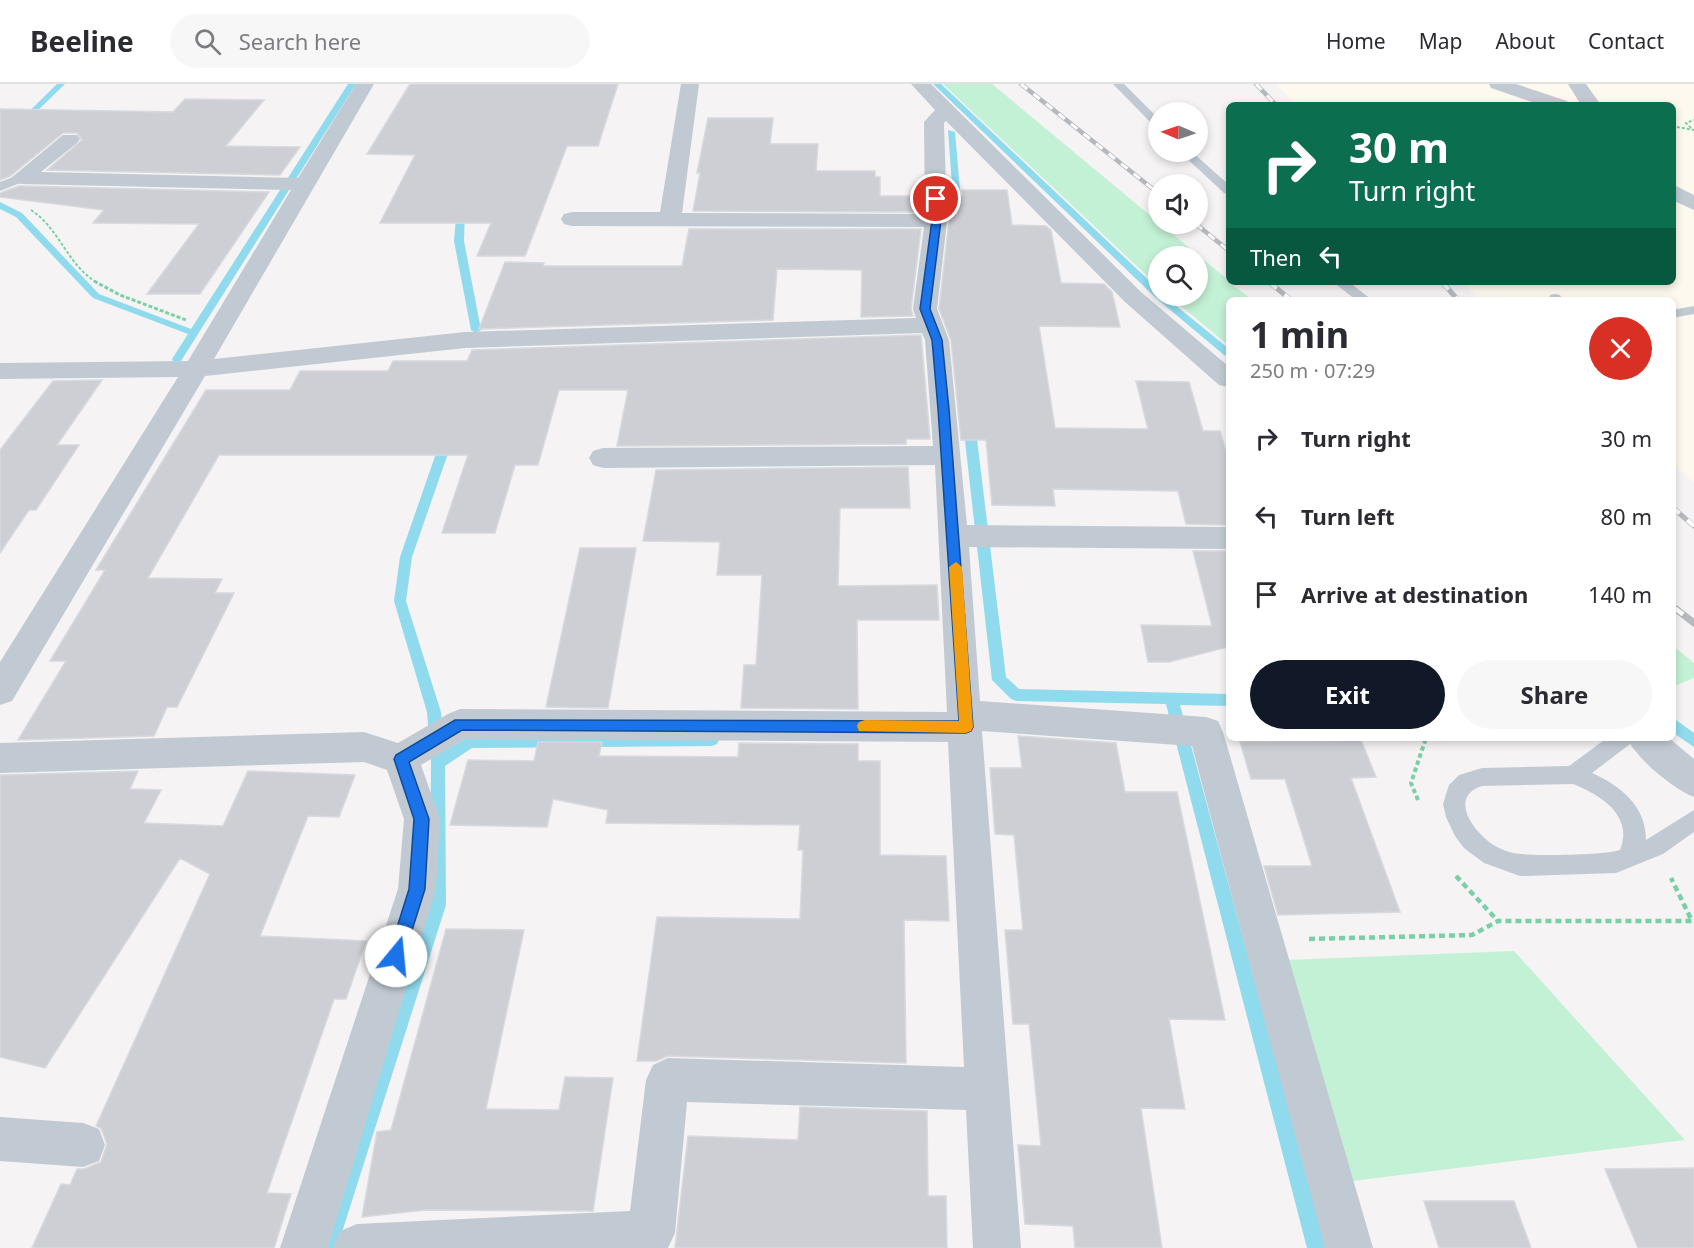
<!DOCTYPE html>
<html lang="en">
<head>
<meta charset="utf-8">
<style>
	:root { --surface:#fff; --page:#f7f7f7; --text:#2b2b33; --muted:#7c7c81; --line:#e1e1e2; --accent:#111827 }
	body { margin:0; font-family:"Noto Sans",sans-serif; background:var(--page); color:var(--text); height:100vh; display:flex; flex-direction:column; font-size:22px; white-space:nowrap }
	* { box-sizing:border-box; margin:0 }
	p { font-size:20px; color:var(--muted) }
	.icon { flex:none; width:33px; height:33px; fill:none; stroke:currentColor; stroke-width:2; stroke-linecap:round; stroke-linejoin:round }
	.map { position:relative; flex:1; overflow:hidden }
	.panel { position:absolute; left:1226px; top:213px; width:450px; height:444px; display:flex; flex-direction:column; background:var(--surface); border-radius:9px; box-shadow:0 3px 9px #0003 }
	.panel>* { flex:none }
	.top-card { position:absolute; left:1226px; top:18px; width:450px; height:183px; border-radius:9px; box-shadow:0 3px 9px #0003; background:#0b6e4f; color:#fff; overflow:hidden }
	.needle { width:39px; rotate:272deg }
	.buttons { position:absolute; left:1148px; top:18px; display:grid; gap:12px }
	.buttons a { display:grid; place-items:center; width:60px; height:60px; border-radius:50%; background:var(--surface); box-shadow:0 3px 9px #0003; font-size:30px }
	.pin { position:absolute; display:grid; place-items:center; width:51px; height:51px; color:#fff; margin:-26px; border:3px solid #fff; border-radius:50%; box-shadow:0 2px 6px #0007 }
	.me { position:absolute; width:66px; margin:-33px; rotate:17deg; stroke-linejoin:round; filter:drop-shadow(0 0 4px #0008) }
	.turn { display:flex; align-items:center; gap:21px; height:126px; padding:0 24px; font-size:27px }
	.turn .icon { width:78px; height:78px; stroke-width:2.5 }
	.turn b { display:block; font-size:42px; line-height:51px }
	.then { display:flex; align-items:center; height:57px; padding:0 24px; background:#0003; gap:12px; font-size:22px }
	.round { display:grid; place-items:center; flex:none; width:63px; height:63px; border-radius:32px; background:var(--page) }
	.overview { display:flex; align-items:center; justify-content:space-between; height:102px; padding:0 24px }
	h1 { font-size:36px; font-weight:700; line-height:45px }
	.button { display:flex; gap:12px; margin-top:auto; padding:12px 24px }
	.button a { flex:1; height:69px; border-radius:36px; background:var(--accent); color:#fff; font-size:24px; font-weight:700; line-height:69px; text-align:center }
	.button a+a { background:var(--page); color:var(--text) }
	ul { padding:0; list-style:none }
	li { display:flex; align-items:center; gap:18px; height:78px; padding:0 24px }
	li div { flex:1 }
	li b { display:block; font-size:22px }
	li em { font-style:normal }
	header { display:flex; align-items:center; gap:36px; box-sizing:border-box; height:84px; padding:0 30px; background:var(--surface); border-bottom:2px solid var(--line) }
	header strong { font-size:28px }
	nav { display:flex; gap:33px; margin-inline-start:auto; font-size:21px }
	.search { width:420px; height:54px; background:var(--page); display:flex; align-items:center; gap:15px; box-sizing:border-box; padding:0 21px; border-radius:33px; color:var(--muted); font-size:22px }
	.map>svg:first-child { display:block }
	.commercial { fill:#fdf9ef }
	.green { fill:#c3f1d5 }
	.lines { fill:none; stroke-linecap:round; stroke-linejoin:round }
	.stream { fill:#90daee; fill-rule:evenodd }
	.building { fill:#cdcfd5; stroke:#d7d9de; stroke-width:1.5 }
	.path-far3 { stroke:#7ad0a6; stroke-width:2; stroke-dasharray:3 2; stroke-linecap:butt }
	.path-far2 { stroke:#7ad0a6; stroke-width:3; stroke-dasharray:4 2; stroke-linecap:butt }
	.path-far1 { stroke:#7ad0a6; stroke-width:4; stroke-dasharray:4.5 3; stroke-linecap:butt }
	.path { stroke:#7ad0a6; stroke-width:4.5; stroke-dasharray:6 4; stroke-linecap:butt }
	.lane { fill:#c1cad2; fill-rule:evenodd }
	.street { fill:#c1cad2; fill-rule:evenodd }
	.rail-far2-casing { stroke:#b5b8bd; stroke-width:4.5 }
	.rail-far1-casing { stroke:#b5b8bd; stroke-width:5 }
	.rail-casing { stroke:#b5b8bd; stroke-width:7 }
	.rail-far2 { stroke:#fff; stroke-width:3; stroke-dasharray:8; stroke-linecap:butt }
	.rail-far1 { stroke:#fff; stroke-width:4; stroke-dasharray:10; stroke-linecap:butt }
	.rail { stroke:#fff; stroke-width:4.5; stroke-dasharray:14; stroke-linecap:butt }
	.route { fill:#1a73e8; stroke:#114b97; stroke-width:1.5 }
	.slow { fill:#f59e0b }
</style>
</head>
<body>
<header>
<strong>Beeline</strong>
<div class="search"><svg class="icon" aria-label="search" viewBox="0 0 24 24"><circle cx="10" cy="10" r="6"/><path d="M15 15l6 6"/></svg>Search here</div>
<nav><a>Home</a><a>Map</a><a>About</a><a>Contact</a></nav>
</header>
<div class="map">
<svg width="1694" height="1164" viewBox="0 0 1694 1164">
	<rect width="100%" height="100%" fill="#f5f3f3"/>
	<path class="commercial" d="M1276,0H1694V398L1673,380L1672,216H1480L1463,198H1672V21H1296Z"/>
	<path class="green" d="M943,0H992L1228,196V198L1253,216H1228V261L1169,212H1197V172H1158V202Z
		M1672,561L1694,579V594L1677,601L1673,600Z
		M1514,867L1685,1056L1352,1097L1285,876Z"/>
	<g class="lines">
		<path class="stream" d="M57,0H65L0,63V56Z
			M348,0H356L181,277H173L172,275L188,250L93,214L16,133L0,125V118L22,129L99,210L191,245Z
			M933,0H941L1158,205V212H1164L1228,264V272L1224,271L1156,214Z
			M948,46L955,48L962,129L958,132L954,129Z
			M461,120L465,123L464,157L481,246L476,249L471,246L454,157L457,123Z
			M969,335L975,339L1006,593L1019,605L1228,610V622L1180,621L1327,1164H1307L1166,620L1016,617L1011,615L992,596L963,339Z
			M447,351L453,355L412,473L406,517L441,628L444,667L470,652L712,650L717,652L719,656L717,660L712,662L472,664L445,682L446,821L337,1164H317L430,821L431,679L427,628L394,517L400,473L441,355Z
			M1672,633L1694,649V663L1672,648Z"/>
	</g>
	<path class="building" d="M410,0H618L598,62H567L525,172H477L491,139H380L415,71L367,70Z
		M185,15L264,16L226,62L300,63L280,91L47,86L82,56L77,49H63L10,92L0,96V25L173,28Z
		M708,34H773L770,60H818L816,87H875V93H880V112H923V128L693,127L700,89H697Z
		M19,102H21L269,108L200,210H147L199,140L93,139L104,126L0,113V109Z
		M962,106H1007L1012,141L1046,142L1051,146L1061,199L1104,200L1112,208L1120,243L1039,242L1055,344L1148,345L1136,297L1189,298L1203,347H1220L1228,374V441L1186,440L1178,407L1053,405L1055,422L992,421L986,356H961L951,256L939,225L949,137L948,112H963Z
		M689,145H921L911,225L913,232L861,233L862,186L777,185L773,236L479,245L505,178L544,179L543,182H682Z
		M921,251L930,355H906V360L617,362L628,306H559L538,381H515L495,449H442L468,371H219L148,494L222,495L215,509H234L177,623H167L154,652L18,656L66,577H50L105,486H96L206,306H290L300,287H388L393,277H467L472,266Z
		M102,296L57,361H79L36,426H29L0,469V366L53,297Z
		M908,383L910,424H840L838,502L937,501L939,536H857L858,625L741,624L744,581H756L762,491H717L720,458L643,457L656,386Z
		M580,464H636L608,624L546,623Z
		M1193,467H1228V563L1169,578H1148L1141,541L1212,542Z
		M1018,652L1116,659L1125,708H1177L1225,936L1169,935L1185,1025L1141,1024L1162,1164H1075L1073,1142L1025,1140L1018,1061L1041,1062L1029,940H1013L1005,846H1023L1014,751L995,750L990,684H1022Z
		M1361,656L1376,693L1351,694L1400,828L1278,831L1264,782H1312L1285,695H1251L1240,658Z
		M538,658H602L599,672L738,673L739,659L858,660V677H880V771L946,772L949,837L904,836L906,979L668,972L656,977H637L657,833L800,835L803,766H798L800,741L606,739L608,726L553,715L547,743L450,741L468,676L534,677Z
		M138,687L130,705L161,706L144,739L223,742L248,687L355,691L339,733L308,732L260,852L366,857L346,915H334L267,1109L291,1110L274,1164H32L61,1100L70,1101L77,1085H84L101,1078L107,1060L101,1044L96,1042L210,790L180,774L45,984L0,973V691Z
		M446,845L524,846L486,1025L559,1026L565,993L613,994L593,1127L425,1126L362,1133L377,1048L391,1046Z
		M800,1023L927,1027L928,1112H946L947,1164H675L688,1052L798,1056Z
		M1694,1084V1164H1638L1605,1085Z
		M1424,1117H1514L1531,1164H1439Z"/>
	<g class="lines">
		<path class="path-far3" d="M1672,42L1694,46
			M1691,44L1686,39L1694,36
			M31,126C60,145 66,179 96,198"/>
		<path class="path-far2" d="M94,197L120,211L186,236"/>
		<path class="path-far1" d="M1418,716L1411,699L1426,654"/>
		<path class="path" d="M1456,792L1498,837
			M1309,855L1472,851L1498,837H1692L1671,794"/>
		<path class="lane" d="M1113,0H1124L1158,34V43L1154,42Z
			M1180,68H1192L1228,100V110L1224,109Z
			M21,90L27,94L25,97L0,107V98Z
			M1333,198H1349L1372,216H1356Z
			M1555,210L1560,211L1563,216H1549L1550,211Z
			M1694,222V230L1672,234V226Z
			M1607,654H1633L1630,660L1592,689C1621,702 1646,722 1646,756L1694,726V748L1663,770L1616,789L1520,792L1484,779L1464,764L1455,752L1446,733L1443,720L1449,701L1459,691L1482,684L1569,682ZM1573,700C1601,711 1634,732 1620,766C1607,771 1538,772 1522,770C1515,770 1505,767 1499,764C1478,754 1445,714 1482,702Z"/>
		<path class="street" d="M356,0H374L214,275L465,248L916,234L913,225L924,143L572,142L564,140L561,135L564,130L572,128H660L681,0H699L682,129L925,130L924,38L935,26L911,0H931L1141,208L1228,282V303L1219,301L1125,218L946,37L944,39L947,137L937,225L949,256L967,441L1228,443V465L969,463L980,617L1206,633L1218,637L1223,648L1373,1164H1325L1192,662L982,647L1021,1164H973L966,1026L687,1018L675,1149L668,1164H333L340,1147L357,1140L630,1127L646,996L653,981L668,974L964,983L948,658L465,655L421,681L440,735L436,805L328,1164H280L398,805L404,735L387,686L364,678L0,689V659L364,648L398,659L448,630L460,625L947,628L935,381L603,384L593,381L589,374L593,367L603,364L933,362L925,256L922,249L465,264L205,292L12,617L0,621V578L178,293L0,295V279L188,277L291,106L21,100L14,98L11,94L63,51H77L80,55L77,59L41,88L298,94Z
			M1489,0H1516L1567,17L1570,21H1541L1491,4Z
			M1568,0H1586L1601,21H1581Z
			M1672,100L1694,111V126L1672,116Z
			M1627,654H1669L1694,675V713C1673,705 1636,674 1627,654Z
			M0,1033L83,1039L99,1045L105,1061L99,1077L83,1083L0,1077Z"/>
		<g class="rail-far2-casing">
			<path id="rail-far2" d="M1021,0L1158,109
				M1256,0L1276,21
				M1196,140L1228,166"/>
		</g>
		<g class="rail-far1-casing">
			<path id="rail-far1" d="M1269,198L1291,216
				M1442,198L1458,216
				M1672,423L1694,442"/>
		</g>
		<g class="rail-casing">
			<path id="rail" d="M1672,522L1694,539"/>
		</g>
		<use href="#rail-far2" class="rail-far2"/>
		<use href="#rail-far1" class="rail-far1"/>
		<use href="#rail" class="rail"/>
	</g>
	<path class="route" d="M936,112L940,115L941,136L930,225L942,256L949,325L973,643L971,647L966,649L462,646L409,678L429,735L425,805L402,878L396,880L390,878L388,872L409,805L414,735L394,675L396,671L455,636L959,637L938,325L932,256L920,225L932,136L931,115Z"/>
	<path class="slow" d="M956,478L962,483L973,643L971,647L966,649L859,647L857,642L859,638L865,636L959,637L949,483Z"/>
</svg>
<div class="buttons">
<a><svg class="needle" viewBox="-14 -14 28 28"><path d="M0-13l5 13h-10z" fill="#e53935"/><path d="M0 13l5-13h-10z" fill="#7c7c81"/></svg></a>
<a><svg class="icon" aria-label="sound" viewBox="0 0 24 24"><path d="M4 9h4l5-4v14l-5-4H4zM17 9q2 3 0 6"/></svg></a>
<a><svg class="icon" aria-label="search" viewBox="0 0 24 24"><circle cx="10" cy="10" r="6"/><path d="M15 15l6 6"/></svg></a>
</div>
<div class="pin" style="left:936px;top:115px;background:#d93025"><svg class="icon" aria-label="arrive" viewBox="0 0 24 24"><path d="M6 21V4h12l-3 4 3 4H6"/></svg></div>
<svg class="me" style="left:396px;top:872px" viewBox="-20 -20 40 40"><circle r="19" fill="#fff"/><path d="M0-13L10 11 0 6-10 11z" fill="#1a73e8"/></svg>
<div class="top-card">
<div class="turn"><svg class="icon" aria-label="right" viewBox="0 0 24 24"><path d="M7 20v-9h11M14 6l5 5-5 5"/></svg><div><b>30 m</b>Turn right</div></div>
<div class="then">Then<svg class="icon" aria-label="left" viewBox="0 0 24 24"><path d="M17 20v-9H6M10 6l-5 5 5 5"/></svg></div>
</div>
<section class="panel">
<div class="overview"><div><h1>1 min</h1><p>250 m · 07:29</p></div><a class="round" style="background:#d93025;color:#fff"><svg class="icon" aria-label="close" viewBox="0 0 24 24"><path d="M6 6l12 12M18 6L6 18"/></svg></a></div>
<ul>
<li><svg class="icon" aria-label="right" viewBox="0 0 24 24"><path d="M7 20v-9h11M14 6l5 5-5 5"/></svg><div><b>Turn right</b></div><em>30 m</em></li>
<li><svg class="icon" aria-label="left" viewBox="0 0 24 24"><path d="M17 20v-9H6M10 6l-5 5 5 5"/></svg><div><b>Turn left</b></div><em>80 m</em></li>
<li><svg class="icon" aria-label="arrive" viewBox="0 0 24 24"><path d="M6 21V4h12l-3 4 3 4H6"/></svg><div><b>Arrive at destination</b></div><em>140 m</em></li>
</ul>
<div class="button"><a>Exit</a><a>Share</a></div>
</section>
</div>
</body>
</html>
